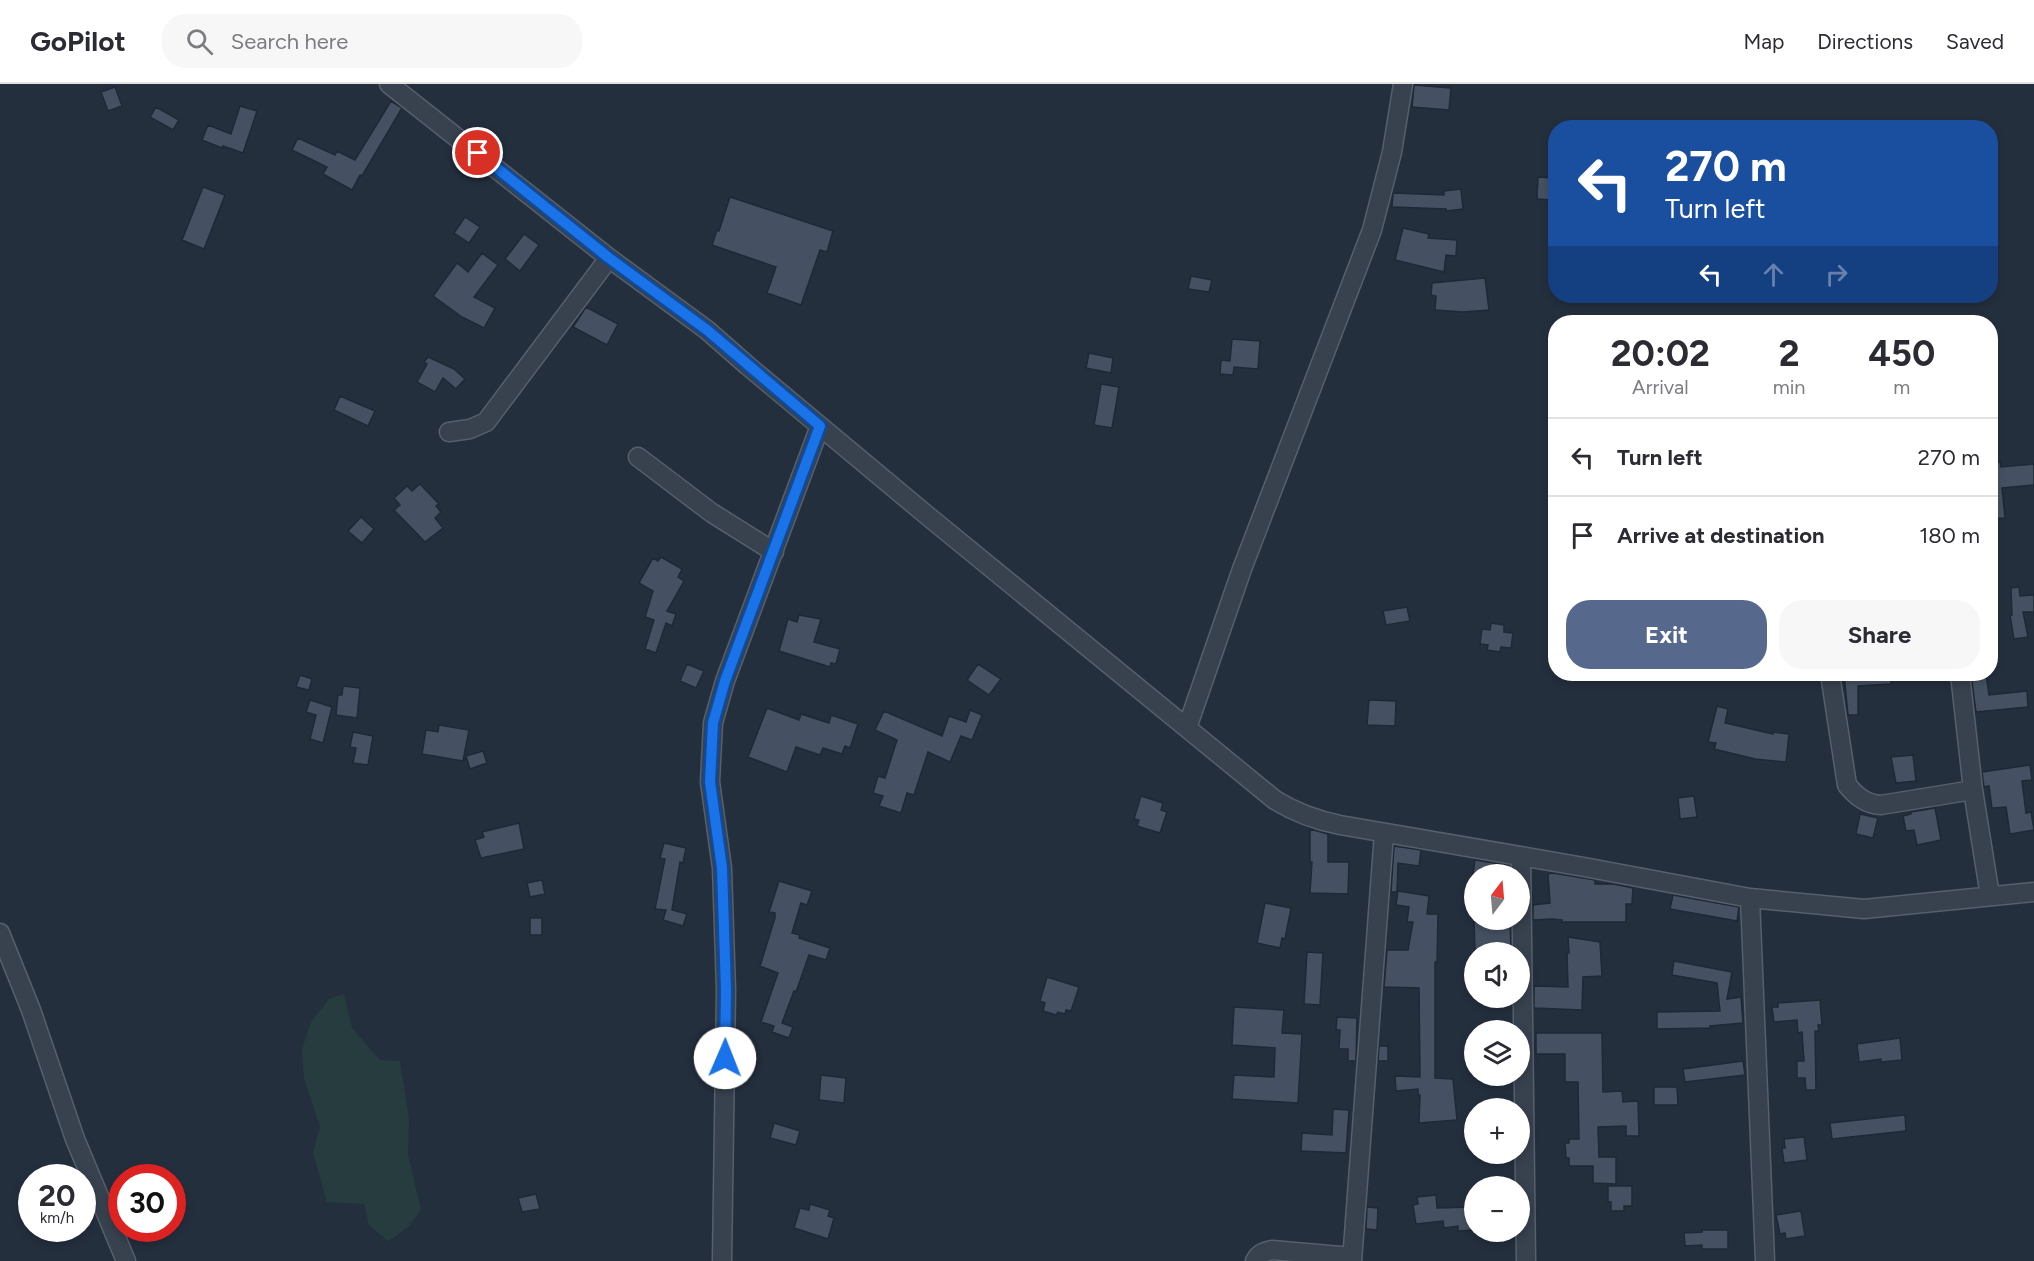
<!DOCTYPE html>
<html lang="en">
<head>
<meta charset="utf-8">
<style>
	:root { --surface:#fff; --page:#f7f7f7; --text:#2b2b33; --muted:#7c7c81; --line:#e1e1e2; --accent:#56698c }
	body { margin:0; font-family:Figtree,sans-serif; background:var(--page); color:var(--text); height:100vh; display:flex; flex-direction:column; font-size:22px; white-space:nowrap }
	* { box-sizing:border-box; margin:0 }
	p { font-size:20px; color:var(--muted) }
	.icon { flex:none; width:33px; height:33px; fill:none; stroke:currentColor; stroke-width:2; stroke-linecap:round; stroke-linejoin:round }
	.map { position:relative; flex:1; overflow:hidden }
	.drawer { position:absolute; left:1548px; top:231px; width:450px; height:366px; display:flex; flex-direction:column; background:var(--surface); border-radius:24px; box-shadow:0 3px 9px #0003 }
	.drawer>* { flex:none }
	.top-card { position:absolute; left:1548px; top:36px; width:450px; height:183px; border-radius:24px; box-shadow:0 3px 9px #0003; background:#1a4fa0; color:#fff; overflow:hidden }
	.needle { width:39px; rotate:16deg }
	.fabs { position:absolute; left:1464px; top:780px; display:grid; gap:12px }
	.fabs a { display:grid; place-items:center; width:66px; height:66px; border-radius:50%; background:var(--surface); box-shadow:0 3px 9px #0003; font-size:30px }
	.speed { position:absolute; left:18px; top:1080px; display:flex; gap:12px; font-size:30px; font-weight:700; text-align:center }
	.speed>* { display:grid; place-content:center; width:78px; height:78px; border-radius:50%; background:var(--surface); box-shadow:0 3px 9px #0003; line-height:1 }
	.speed small { font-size:15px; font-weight:400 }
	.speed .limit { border:9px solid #d22; background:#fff; color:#111 }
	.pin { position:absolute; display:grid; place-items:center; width:51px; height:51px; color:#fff; margin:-26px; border:3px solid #fff; border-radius:50%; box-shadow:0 2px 6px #0007 }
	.me { position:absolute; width:66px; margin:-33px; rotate:1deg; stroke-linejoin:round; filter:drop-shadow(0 0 4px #0008) }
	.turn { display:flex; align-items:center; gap:21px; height:126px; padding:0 18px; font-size:27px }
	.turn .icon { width:78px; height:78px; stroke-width:2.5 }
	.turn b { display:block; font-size:42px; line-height:51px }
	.lanes { display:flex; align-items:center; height:57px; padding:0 18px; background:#0003; justify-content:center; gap:30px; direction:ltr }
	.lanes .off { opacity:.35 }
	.eta { display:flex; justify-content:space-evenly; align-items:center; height:102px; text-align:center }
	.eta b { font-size:36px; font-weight:700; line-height:42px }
	.button { display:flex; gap:12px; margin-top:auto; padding:12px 18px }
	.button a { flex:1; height:69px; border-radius:24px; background:var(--accent); color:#fff; font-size:24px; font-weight:700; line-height:69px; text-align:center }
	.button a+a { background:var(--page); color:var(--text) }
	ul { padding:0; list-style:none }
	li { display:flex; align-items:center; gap:18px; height:78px; padding:0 18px; border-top:2px solid var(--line) }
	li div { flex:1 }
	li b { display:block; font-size:22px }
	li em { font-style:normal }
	header { display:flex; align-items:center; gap:36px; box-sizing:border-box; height:84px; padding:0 30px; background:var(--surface); border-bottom:2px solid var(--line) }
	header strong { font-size:28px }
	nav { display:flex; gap:33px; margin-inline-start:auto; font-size:21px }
	.search { width:420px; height:54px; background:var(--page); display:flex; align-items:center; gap:15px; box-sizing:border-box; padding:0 21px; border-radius:24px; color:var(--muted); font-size:22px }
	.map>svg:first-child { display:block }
	.green { fill:#263c3f }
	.building { fill:#455162; stroke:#1f2835; stroke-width:1.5 }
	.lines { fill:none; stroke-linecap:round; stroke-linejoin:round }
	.minor-casing { stroke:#565f6c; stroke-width:21 }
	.minor { stroke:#38414e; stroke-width:18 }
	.route-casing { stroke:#114b97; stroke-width:15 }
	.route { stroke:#1a73e8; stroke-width:10 }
</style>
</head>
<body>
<header>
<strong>GoPilot</strong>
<div class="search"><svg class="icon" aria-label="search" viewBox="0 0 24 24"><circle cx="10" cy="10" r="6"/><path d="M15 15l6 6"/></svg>Search here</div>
<nav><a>Map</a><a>Directions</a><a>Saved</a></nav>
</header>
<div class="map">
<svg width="2034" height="1177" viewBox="0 0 2034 1177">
	<rect width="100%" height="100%" fill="#242f3e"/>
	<path class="green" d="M344,910L352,944L380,976L400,977L409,1036L408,1071L421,1126L407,1144L388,1157L369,1141L364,1120L327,1118L313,1069L320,1043L304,994L302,965L311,938L329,915Z"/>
	<path class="building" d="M1414,1L1451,4L1449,26L1412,23Z
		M115,3L122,22L108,27L101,8Z
		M391,17L402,24L362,92L360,91L352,106L323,90L327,83L292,66L298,54L335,71L337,67L355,76Z
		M240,22L257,27L243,69L223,62L222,64L202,56L208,41L231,50Z
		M156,23L179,36L173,46L150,33Z
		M1538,93L1553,94L1552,116L1537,115Z
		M203,103L225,111L204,165L182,156Z
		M1461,105L1463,125L1446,127V125L1392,123L1393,109L1444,111V107Z
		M730,113L833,147L827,168L820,166L801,221L767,209L776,183L712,161L717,146L719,147Z
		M465,133L480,143L469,159L454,149Z
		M1403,144L1429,150L1428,154L1457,156L1456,172L1446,171L1444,188L1395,176Z
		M524,150L539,161L520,187L505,175Z
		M482,169L498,181L474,213L495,224L484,244L462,233L433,212L457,179L468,188Z
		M1191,192L1212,196L1209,208L1188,205Z
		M1485,194L1489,226L1463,228L1435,226L1436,212L1431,211L1432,199Z
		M586,223L618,240L607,261L573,243Z
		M1232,255L1260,257L1258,285L1234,283L1233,291L1220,290L1221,276L1230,277Z
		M1089,269L1113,274L1111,289L1086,284Z
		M428,273L454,285L465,295L456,305L443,294L435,308L417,298L427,280L424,278Z
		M1101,300L1119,303L1112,344L1094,341Z
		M340,312L375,327L368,342L334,326Z
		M1990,378H2000L2001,383L2034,380V401L2002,404L2005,434L1990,435Z
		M420,400L439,420L436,422L441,428L435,434L443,444L425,458L394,426L400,421L394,414L407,402L412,407Z
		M361,433L374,445L362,459L348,447Z
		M661,473L682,485L678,493L684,497L667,527L676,530L672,542L666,539L656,569L645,565L654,536L645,533L653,507L639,499L653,474L658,477Z
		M2019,503L2020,512L2034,511V528H2023L2028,553L2014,555L2010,531H2012L2011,504Z
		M1407,523L1410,537L1386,541L1383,527Z
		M799,531L821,535L814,558L840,565L836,580L831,579L830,583L779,567L788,535L797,538Z
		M1491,539L1504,541V548L1513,549L1511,564L1501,563L1500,568L1487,566L1488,561L1480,560L1482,545L1490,546Z
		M687,580L704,587L696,604L680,597Z
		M978,580L1001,595L989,611L967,596Z
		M1844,590H1891V600L1858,602V631H1848Z
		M1971,590H1986L1989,611L2027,607L2028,623L1976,628Z
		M300,591L312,595L309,606L296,603Z
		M343,602L360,604L357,634L336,631L338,611H342Z
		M310,616L332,623L323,659L310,655L316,631L306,628Z
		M1369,616L1396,617L1395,642L1367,641Z
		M1717,622L1728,625L1725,639L1773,650V648L1789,650L1786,678L1755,675L1714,665L1716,659L1708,658Z
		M767,624L799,636L801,630L829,639L831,631L858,640L850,664L845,662L842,670L823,664L820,671L796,663L787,688L748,673Z
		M970,626L982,631L972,656L961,652L950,678L928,668L914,711L907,709L901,729L879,722L883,712L873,709L878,692L885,694L897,656L875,646L884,627L942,652L949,632L966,638Z
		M439,641L469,646L463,677L422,670L426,646L438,648Z
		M353,648L373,652L368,681L353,679L356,664L350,663Z
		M483,667L487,679L470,685L466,672Z
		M1913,671L1916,697L1896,699L1891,673Z
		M2030,681L2032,696L2022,697L2026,729L2031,728L2034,746L2010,750L2006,723L1992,724L1989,702L1984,703L1982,688Z
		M1141,712L1163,719L1161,726L1167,728L1160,749L1137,742L1139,736L1134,735Z
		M1694,712L1697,733L1680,735L1678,714Z
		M1935,724L1941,756L1917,761L1914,746L1906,747L1903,732L1911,730V728Z
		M1860,730L1878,734L1873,754L1856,750Z
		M519,739L524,765L481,774L475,756L484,753L482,748Z
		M1310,745L1328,750V778H1349L1348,810L1310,809L1312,778H1310Z
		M664,759L686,764L683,779L680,778L672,826L687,830L683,842L663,836L666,826L655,825L665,775L660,774Z
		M1394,762L1421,766L1419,782L1398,779L1397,808H1391Z
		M1475,776L1507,781L1506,790H1473Z
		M1553,789L1595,796V800H1614L1633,804L1632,820H1626V838H1562V836L1551,835L1533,836V821L1550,819L1548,790Z
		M542,796L545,810L530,813L527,799Z
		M779,797L812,807L807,821L801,819L792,849L800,851L799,854L830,864L826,876L809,871L796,908L794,907L782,939L793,943L789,954L772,948L774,942L761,938L778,889L760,882L775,834V829L769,828Z
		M1398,807L1429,812L1427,830H1438L1437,878H1435V994L1453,995L1457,1036L1419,1039L1420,1011H1418V1005L1396,1007L1395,992L1420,993L1419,904L1384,903L1387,866H1408L1413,838H1407L1409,823L1396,821Z
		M1673,811L1739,823L1737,837L1670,825Z
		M1265,819L1291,824L1285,855L1282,854L1280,864L1257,859Z
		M530,834H542V851H530Z
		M1474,836H1510L1511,868H1475Z
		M1568,853L1600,858L1602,892L1583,893L1582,926L1534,924V902L1568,903L1567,869H1569Z
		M1307,868L1323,869L1320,921L1304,920Z
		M1674,877L1732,888L1727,915L1741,913L1743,939L1710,942V944L1657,945V928L1720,927L1717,899L1672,891Z
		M1047,893L1079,903L1071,927L1066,926L1065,930L1058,928L1056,931L1043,927L1045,919L1040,917Z
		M1820,916L1822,941H1818L1819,947H1815L1816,1006H1806L1805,994H1797V977H1804L1802,948L1798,949L1797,936L1774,938L1772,923H1778V919Z
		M1234,923L1284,926L1282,949L1302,950L1298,1019L1232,1015L1234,991L1274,993L1275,964L1232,961Z
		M1337,933L1357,934L1356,977H1348V965H1339L1340,946H1336Z
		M1536,949H1602L1603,1008L1622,1007L1623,1018L1638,1017L1639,1052H1626V1042L1598,1043L1599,1073H1616V1100L1593,1099V1082H1569V1074H1566L1565,1059H1569V1055H1579L1578,998H1565V970H1536Z
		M1900,954L1902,976L1881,978V975L1859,978L1857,960Z
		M1379,962H1388V977H1378Z
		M1743,977L1745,991L1685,998L1683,985Z
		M821,991L846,994L844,1019L819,1016Z
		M1654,1003H1677L1678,1021H1654Z
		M1333,1025L1349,1026L1346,1069L1301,1067L1302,1049L1332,1051Z
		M1905,1031L1906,1047L1832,1055L1830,1039Z
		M774,1039L800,1047L796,1061L770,1054Z
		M1804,1053L1807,1076L1784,1079L1782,1064H1785L1784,1055Z
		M1608,1102H1632V1122H1624V1127H1611V1118H1608Z
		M536,1110L540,1125L522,1128L518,1114Z
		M1436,1111L1437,1124L1474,1123V1146L1458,1147V1142L1444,1144L1443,1137L1416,1140L1413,1121L1418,1120L1417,1113Z
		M810,1120L830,1126L828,1132L834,1134L828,1155L794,1144L800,1124L809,1126Z
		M1367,1123L1378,1124L1377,1146L1366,1145Z
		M1801,1127L1805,1152L1786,1155L1785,1149L1780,1150L1776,1131Z
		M1702,1146H1728V1165H1702V1161L1685,1162L1684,1149L1702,1148Z"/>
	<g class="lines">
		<g class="minor-casing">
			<path id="minor" d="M389,0L609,174L707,246L748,282L929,433L1275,716C1296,729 1315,736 1340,741L1584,783L1750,814L1864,825L2034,808
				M449,348L470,345L486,338L609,174
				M638,373L712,429L774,468
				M1830,590L1847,701C1857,713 1866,720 1881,721L1973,706
				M1960,590L1973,706L1990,812
				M1187,644L1242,485L1372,146L1392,68L1403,0
				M1521,772L1526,1177
				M1750,814L1765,1177
				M0,849L31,926L75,1055L126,1177
				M722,1177L726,906L722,784L710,698L713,639L725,597L820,342
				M1255,1177C1259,1169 1264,1168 1272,1166L1352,1173
				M1352,1177L1384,749"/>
		</g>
		<use href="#minor" class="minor"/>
	</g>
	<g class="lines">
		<g class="route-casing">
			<path id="route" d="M478,69L609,174L707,246L820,342L725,597L713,639L710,698L722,784L726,906L725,974"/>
		</g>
		<use href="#route" class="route"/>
	</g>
</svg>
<div class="fabs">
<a><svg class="needle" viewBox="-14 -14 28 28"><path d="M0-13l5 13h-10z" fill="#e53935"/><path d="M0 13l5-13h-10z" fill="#7c7c81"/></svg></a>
<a><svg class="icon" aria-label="sound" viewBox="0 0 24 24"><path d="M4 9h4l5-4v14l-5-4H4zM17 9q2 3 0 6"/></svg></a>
<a><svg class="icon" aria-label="layers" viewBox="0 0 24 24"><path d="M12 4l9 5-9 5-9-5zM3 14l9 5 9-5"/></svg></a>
<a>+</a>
<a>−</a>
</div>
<div class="speed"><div>20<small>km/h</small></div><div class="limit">30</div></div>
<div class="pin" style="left:478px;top:69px;background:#d93025"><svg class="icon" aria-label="arrive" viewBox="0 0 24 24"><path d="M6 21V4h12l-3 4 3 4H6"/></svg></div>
<svg class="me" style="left:725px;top:974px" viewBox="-20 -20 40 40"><circle r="19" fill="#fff"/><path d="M0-13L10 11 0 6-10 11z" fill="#1a73e8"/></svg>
<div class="top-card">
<div class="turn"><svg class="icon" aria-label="left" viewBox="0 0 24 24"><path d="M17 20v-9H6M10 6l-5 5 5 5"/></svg><div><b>270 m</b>Turn left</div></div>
<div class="lanes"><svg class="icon" aria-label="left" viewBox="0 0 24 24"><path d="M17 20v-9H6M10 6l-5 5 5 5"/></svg><svg class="icon off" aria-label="ahead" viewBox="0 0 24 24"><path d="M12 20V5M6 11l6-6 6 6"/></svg><svg class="icon off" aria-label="right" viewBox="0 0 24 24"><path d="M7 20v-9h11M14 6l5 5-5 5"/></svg></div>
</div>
<section class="drawer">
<div class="eta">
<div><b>20:02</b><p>Arrival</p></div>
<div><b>2</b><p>min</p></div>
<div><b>450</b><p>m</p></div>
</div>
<ul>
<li><svg class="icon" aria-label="left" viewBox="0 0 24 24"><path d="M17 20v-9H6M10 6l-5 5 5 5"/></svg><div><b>Turn left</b></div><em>270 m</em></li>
<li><svg class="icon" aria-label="arrive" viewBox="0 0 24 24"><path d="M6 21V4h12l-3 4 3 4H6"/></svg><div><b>Arrive at destination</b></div><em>180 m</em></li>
</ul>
<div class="button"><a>Exit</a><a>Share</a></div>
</section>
</div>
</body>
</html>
